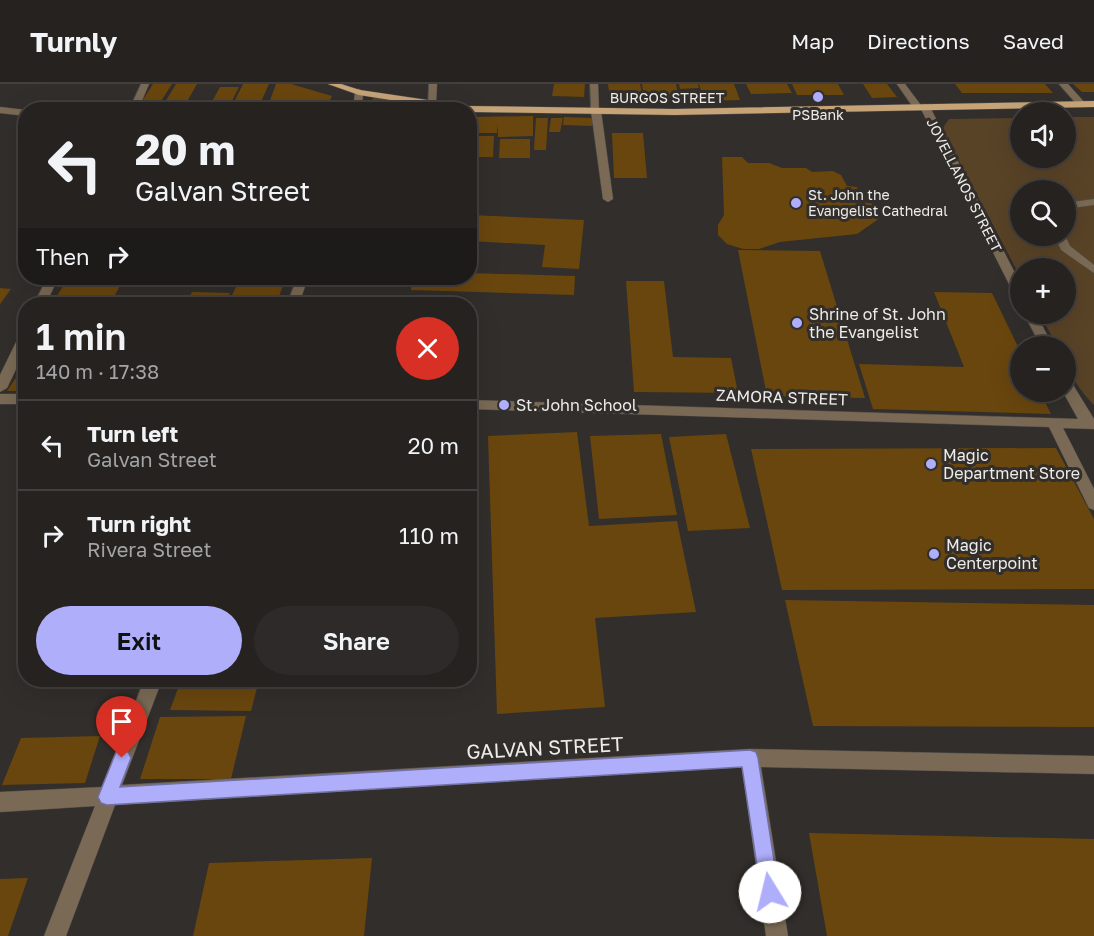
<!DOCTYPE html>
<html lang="en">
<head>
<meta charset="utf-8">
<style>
	:root { --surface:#252220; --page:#2d2a29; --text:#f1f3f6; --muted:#a3a4a5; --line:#423f3e; --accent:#aeaefb }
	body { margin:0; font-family:"Golos Text",sans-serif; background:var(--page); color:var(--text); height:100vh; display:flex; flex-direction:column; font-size:22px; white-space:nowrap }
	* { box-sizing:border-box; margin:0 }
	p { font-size:20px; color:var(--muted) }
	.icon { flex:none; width:33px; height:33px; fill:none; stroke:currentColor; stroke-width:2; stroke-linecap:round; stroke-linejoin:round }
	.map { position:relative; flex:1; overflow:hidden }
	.panel { position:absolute; left:18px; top:213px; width:459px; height:390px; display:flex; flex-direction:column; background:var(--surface); border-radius:24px; box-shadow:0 6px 24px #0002,0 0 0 2px var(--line) }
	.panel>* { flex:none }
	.hud { position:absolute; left:18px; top:18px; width:459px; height:183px; border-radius:24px; box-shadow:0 6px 24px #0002,0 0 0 2px var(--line); background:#252220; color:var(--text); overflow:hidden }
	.controls { position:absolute; left:1010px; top:18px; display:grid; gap:12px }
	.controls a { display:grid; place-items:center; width:66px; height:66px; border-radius:50%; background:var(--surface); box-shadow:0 6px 24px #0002,0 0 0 2px var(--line); font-size:30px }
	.pin { position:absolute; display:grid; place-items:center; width:51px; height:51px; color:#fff; margin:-62px -26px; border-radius:50% 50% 50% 0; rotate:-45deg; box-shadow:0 0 6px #0007 }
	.pin .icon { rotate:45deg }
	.me { position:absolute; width:66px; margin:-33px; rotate:351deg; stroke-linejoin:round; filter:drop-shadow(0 0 4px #0008) }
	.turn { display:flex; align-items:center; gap:21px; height:126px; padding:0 18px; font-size:27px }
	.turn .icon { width:78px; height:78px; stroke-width:2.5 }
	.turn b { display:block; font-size:42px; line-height:51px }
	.then { display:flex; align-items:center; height:57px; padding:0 18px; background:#0003; gap:12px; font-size:22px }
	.round { display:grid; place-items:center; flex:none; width:63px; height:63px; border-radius:32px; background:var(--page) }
	.overview { display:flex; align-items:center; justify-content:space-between; height:102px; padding:0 18px }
	h1 { font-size:36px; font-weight:600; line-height:45px }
	.primary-button { display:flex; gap:12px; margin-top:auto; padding:12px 18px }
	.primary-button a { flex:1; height:69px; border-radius:36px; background:var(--accent); color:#111; font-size:24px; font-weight:600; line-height:69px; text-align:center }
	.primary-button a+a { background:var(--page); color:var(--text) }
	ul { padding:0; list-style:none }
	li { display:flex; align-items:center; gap:18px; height:90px; padding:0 18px; border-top:2px solid var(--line) }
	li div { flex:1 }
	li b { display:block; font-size:22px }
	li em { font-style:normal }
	header { display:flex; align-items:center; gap:36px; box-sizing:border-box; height:84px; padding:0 30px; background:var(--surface); border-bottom:2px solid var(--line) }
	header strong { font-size:28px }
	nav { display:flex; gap:33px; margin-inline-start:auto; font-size:21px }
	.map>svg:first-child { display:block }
	.green { fill:#594327; fill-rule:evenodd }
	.building { fill:#69460e }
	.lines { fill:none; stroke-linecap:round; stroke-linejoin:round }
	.service-casing { stroke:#4f4c49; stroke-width:1 }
	.minor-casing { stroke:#4f4c49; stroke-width:1 }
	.tertiary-casing { stroke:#4f4c49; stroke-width:1 }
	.primary-casing { stroke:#4f4c49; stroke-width:1 }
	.service { fill:#7a6a55; fill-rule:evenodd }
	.minor { fill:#7a6a55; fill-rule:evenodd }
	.tertiary { fill:#7a6a55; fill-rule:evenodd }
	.primary { fill:#c6a478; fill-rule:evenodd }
	.route { fill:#aeaefb; stroke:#7171a3; stroke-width:1.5 }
	.poi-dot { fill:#aeaefb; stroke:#312e2b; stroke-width:2 }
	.labels { text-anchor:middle; stroke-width:6; stroke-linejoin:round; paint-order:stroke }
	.far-street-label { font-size:14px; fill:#eeece9; stroke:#312e2b }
	.far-poi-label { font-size:14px; fill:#eeece9; stroke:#312e2b }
	.poi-label { font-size:16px; fill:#eeece9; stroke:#312e2b; text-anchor:start }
	.street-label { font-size:16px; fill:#eeece9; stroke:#312e2b }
	.near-street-label { font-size:20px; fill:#eeece9; stroke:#312e2b }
</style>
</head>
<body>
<header>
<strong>Turnly</strong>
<nav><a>Map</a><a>Directions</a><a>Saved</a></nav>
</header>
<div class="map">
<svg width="1094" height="852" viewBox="0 0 1094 852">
	<rect width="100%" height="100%" fill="#312e2b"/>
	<path class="green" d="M375,13L414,22L366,25L365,22Z
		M1065,33H1094V321C1078,305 1065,285 1065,262H1057L1040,230H1065V184H1020V192L942,45L949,35L1020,34V74H1065ZM1020,106H1065V152H1020Z"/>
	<path class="building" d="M153,0H172L158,22H139Z
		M176,0H197L184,23H162Z
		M243,0H269L260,20H233Z
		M276,0H291L332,12L328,20L268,22Z
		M554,0H585L584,13L552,12Z
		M608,0H640L643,14L610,15Z
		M642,0H676L679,14H644Z
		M679,0H698L699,4L680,5Z
		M699,0H734L740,16L704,17Z
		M746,0H787L792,9L751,10Z
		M792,0H838L844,11H797Z
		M863,0H887L897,13L872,14Z
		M955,0H1045L1053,9H962Z
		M1073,0H1094V8H1082Z
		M220,3H239L230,21H210Z
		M681,6L700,7V17L681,16Z
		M533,32V52L498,53V41L497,49H470V33Z
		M564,33L592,34V42L563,41Z
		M536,34H548L546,66H534Z
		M551,34H563L560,48H549Z
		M612,49H643L647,94H614Z
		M470,52H494L493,73H470Z
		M500,55H530V74H499Z
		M722,73H742L748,79H769L782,84H806L812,88L833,87L841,91L847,102L857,103L862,118L875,120L880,134L857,150L780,158L759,165H743L727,160L718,151V141L724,131Z
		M470,131L584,136L579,185L542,183L545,161L470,157Z
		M738,166L820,167L865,314L767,312Z
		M470,189L575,192L574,211L411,206L413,194H470Z
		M68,194H124L115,211L57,212Z
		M240,194H286L276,220H228Z
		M626,197H664L673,273L731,274L738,309L634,308Z
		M0,204L11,205L0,220Z
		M192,208L230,209L225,220H186Z
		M934,208L992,209L1020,267V308H1040L1051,330L873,325L859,280L964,283Z
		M352,212H420L419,220H350Z
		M26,279V307H7Z
		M577,348L589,442L677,437L696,528L595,534L605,623L497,630L488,352Z
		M661,350L677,431L599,435L590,352Z
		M726,350L750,444L688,447L669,353Z
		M1056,364L1094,435V505L782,506L751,365Z
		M785,516L1094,521V643L813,642Z
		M181,596H259L251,627L170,626Z
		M246,632L231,695H140L160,633Z
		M100,652L85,699L2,701L21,654Z
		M809,749L1094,755V852H827Z
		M372,774L364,852H193L209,779Z
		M28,794L8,852H0V795Z"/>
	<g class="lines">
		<g class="service-casing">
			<path id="service" d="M897,0H905L923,24L921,26H915Z
				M1059,0H1068L1085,19V23H1079Z
				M596,24L601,27L613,115L608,118L603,115L591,27Z
				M1094,115V121L1072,124L1065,128V119Z
				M1065,151L1070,162L1094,181V189L1061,166L1055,152Z"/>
		</g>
		<g class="minor-casing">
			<path id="minor" d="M141,0H149L138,26H129Z
				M429,0H437L436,19L432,22L428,19Z
				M590,0H598L599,29L591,27Z
				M359,5L363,8L362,26H353L355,8Z
				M925,20L930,23L1020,199V214L1014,210L920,23Z
				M47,194H58L46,220H34Z
				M297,194H308L299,220H287Z
				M1024,230H1036L1053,262H1041Z
				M26,246V264L7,304L0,308V291L20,250Z
				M1065,295L1070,296L1094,335V345L1063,344L1094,405V426L1089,424L1049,343L470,325V316L1078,335L1063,308H1065Z
				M0,310H26V320H0Z
				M144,596H162L122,701L750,665L1094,672V690L761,683L788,852H766L742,683L115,721L66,852H44L95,722L0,728V708L103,703Z"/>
		</g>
		<g class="tertiary-casing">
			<path id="tertiary" d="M0,23L26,26V32L0,29Z"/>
		</g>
		<g class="primary-casing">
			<path id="primary" d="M328,0H341L360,6L468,22L675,25L1094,17V23L675,31L470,28V26H454L359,11Z"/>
		</g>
		<use href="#service" class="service"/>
		<use href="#minor" class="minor"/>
		<use href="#tertiary" class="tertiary"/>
		<use href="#primary" class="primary"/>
	</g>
	<path class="route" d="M122,666L128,668L131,674L120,703L750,666L756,668L758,674L779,808L777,814L770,817L763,814L761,808L742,683L107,721L101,719L98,713L116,668Z"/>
	<g class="poi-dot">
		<circle cx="818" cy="13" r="6"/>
		<circle cx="796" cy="119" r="6"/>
		<circle cx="797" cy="239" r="6"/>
		<circle cx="504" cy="321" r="6"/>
		<circle cx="931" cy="380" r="6"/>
		<circle cx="934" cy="470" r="6"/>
	</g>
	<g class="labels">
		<g class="far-street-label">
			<text x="667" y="19">BURGOS STREET</text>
			<text transform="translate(964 101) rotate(63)" y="5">JOVELLANOS STREET</text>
		</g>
		<g class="far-poi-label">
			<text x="818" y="36">PSBank</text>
			<text x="808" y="116" text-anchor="start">St. John the<tspan x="808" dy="16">Evangelist Cathedral</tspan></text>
		</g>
		<g class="poi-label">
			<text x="809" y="236">Shrine of St. John<tspan x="809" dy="18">the Evangelist</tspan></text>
			<text x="516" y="327">St. John School</text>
			<text x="943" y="377">Magic<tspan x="943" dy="18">Department Store</tspan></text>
			<text x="946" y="467">Magic<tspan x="946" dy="18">Centerpoint</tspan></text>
		</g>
		<g class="street-label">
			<text transform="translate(782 313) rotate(2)" y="6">ZAMORA STREET</text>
		</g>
		<g class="near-street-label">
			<text transform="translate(545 664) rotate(-3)" y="7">GALVAN STREET</text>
		</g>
	</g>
</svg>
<div class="controls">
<a><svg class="icon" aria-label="sound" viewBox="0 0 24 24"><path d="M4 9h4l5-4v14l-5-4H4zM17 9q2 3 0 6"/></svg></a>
<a><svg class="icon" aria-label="search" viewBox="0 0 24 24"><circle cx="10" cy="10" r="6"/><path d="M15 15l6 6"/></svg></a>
<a>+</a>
<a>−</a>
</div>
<div class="pin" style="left:122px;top:674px;background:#d93025"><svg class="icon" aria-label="arrive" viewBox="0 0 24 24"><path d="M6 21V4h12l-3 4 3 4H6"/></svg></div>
<svg class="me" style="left:770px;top:808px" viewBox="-20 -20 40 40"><circle r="19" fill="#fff"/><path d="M0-13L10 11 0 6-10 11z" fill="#aeaefb"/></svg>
<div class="hud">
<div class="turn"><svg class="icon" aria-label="left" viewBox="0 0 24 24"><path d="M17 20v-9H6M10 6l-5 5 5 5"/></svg><div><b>20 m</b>Galvan Street</div></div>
<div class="then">Then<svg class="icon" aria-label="right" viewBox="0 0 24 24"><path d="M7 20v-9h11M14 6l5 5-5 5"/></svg></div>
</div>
<section class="panel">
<div class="overview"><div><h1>1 min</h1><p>140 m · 17:38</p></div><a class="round" style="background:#d93025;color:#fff"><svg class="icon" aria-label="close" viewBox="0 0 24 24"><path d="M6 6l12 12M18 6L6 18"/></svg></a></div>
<ul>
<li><svg class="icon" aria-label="left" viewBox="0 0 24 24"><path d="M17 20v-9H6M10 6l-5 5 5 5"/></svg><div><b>Turn left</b><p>Galvan Street</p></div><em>20 m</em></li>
<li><svg class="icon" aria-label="right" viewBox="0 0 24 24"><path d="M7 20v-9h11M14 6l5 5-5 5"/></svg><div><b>Turn right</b><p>Rivera Street</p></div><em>110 m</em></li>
</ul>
<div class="primary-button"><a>Exit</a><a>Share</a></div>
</section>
</div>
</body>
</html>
